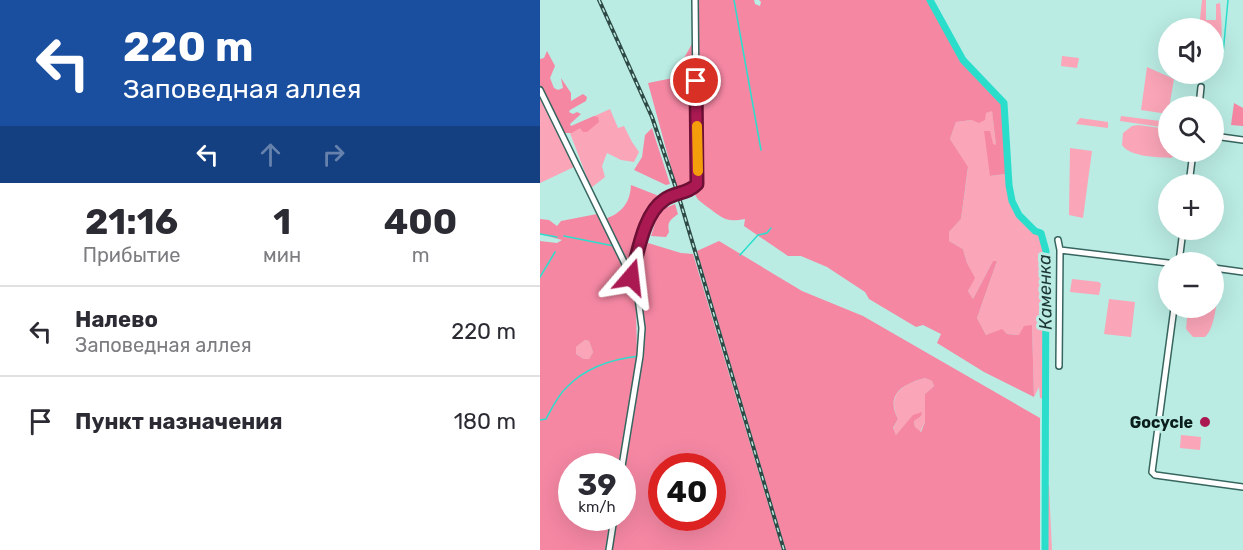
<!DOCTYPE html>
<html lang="ru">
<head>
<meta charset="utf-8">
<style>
	:root { --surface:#fff; --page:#f2f2f3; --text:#2b2b33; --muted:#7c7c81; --line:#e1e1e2 }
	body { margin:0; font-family:Rubik,sans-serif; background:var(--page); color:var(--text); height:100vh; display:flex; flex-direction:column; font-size:22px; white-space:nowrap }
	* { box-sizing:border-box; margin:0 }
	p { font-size:20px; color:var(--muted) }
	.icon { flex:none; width:33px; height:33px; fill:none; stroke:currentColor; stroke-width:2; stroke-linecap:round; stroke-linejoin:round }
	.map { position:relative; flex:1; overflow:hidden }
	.details { display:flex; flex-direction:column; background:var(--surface); width:540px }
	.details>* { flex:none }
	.guide { background:#1a4fa0; color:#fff; overflow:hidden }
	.buttons { position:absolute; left:618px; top:18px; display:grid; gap:12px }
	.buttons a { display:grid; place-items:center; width:66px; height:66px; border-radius:50%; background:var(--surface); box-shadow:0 6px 24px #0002; font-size:30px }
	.speed { position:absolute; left:18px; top:453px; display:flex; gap:12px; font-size:30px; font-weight:700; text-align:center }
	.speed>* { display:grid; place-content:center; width:78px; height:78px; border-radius:50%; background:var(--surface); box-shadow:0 6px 24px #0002; line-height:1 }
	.speed small { font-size:15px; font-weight:400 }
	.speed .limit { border:9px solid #d22; background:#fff; color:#111 }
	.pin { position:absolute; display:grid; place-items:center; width:51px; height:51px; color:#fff; margin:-26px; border:3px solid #fff; border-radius:50%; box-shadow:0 2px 6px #0007 }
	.me { position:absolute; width:66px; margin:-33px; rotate:17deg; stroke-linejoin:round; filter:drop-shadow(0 0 4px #0008) }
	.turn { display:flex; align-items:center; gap:21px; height:126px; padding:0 24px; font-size:27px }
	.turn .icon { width:78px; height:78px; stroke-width:2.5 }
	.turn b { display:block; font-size:42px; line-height:51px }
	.lanes { display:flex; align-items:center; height:57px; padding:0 24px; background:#0003; justify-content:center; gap:30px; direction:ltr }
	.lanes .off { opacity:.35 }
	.eta { display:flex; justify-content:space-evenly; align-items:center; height:102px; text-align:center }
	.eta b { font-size:36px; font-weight:700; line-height:42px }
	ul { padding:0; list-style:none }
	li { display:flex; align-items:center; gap:18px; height:90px; padding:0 24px; border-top:2px solid var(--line) }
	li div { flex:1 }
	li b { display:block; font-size:22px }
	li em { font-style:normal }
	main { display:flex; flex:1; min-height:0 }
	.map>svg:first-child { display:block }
	.green { fill:#faa5b8 }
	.forest { fill:#f587a3; fill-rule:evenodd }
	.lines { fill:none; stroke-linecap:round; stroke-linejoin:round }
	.stream { stroke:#2bdecc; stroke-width:1.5 }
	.river { stroke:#2bdecc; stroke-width:7 }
	.minor-casing { stroke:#37655f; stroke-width:8 }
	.minor { stroke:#fff; stroke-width:5 }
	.rail-casing { stroke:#2f4945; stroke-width:4 }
	.rail { stroke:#baece4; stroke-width:1.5; stroke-dasharray:4.5; stroke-linecap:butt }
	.route-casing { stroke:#6e1035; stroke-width:15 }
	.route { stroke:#aa1952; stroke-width:10 }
	.slow { stroke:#f59e0b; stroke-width:10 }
	.poi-dot { fill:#aa1952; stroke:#baece4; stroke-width:2 }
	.labels { text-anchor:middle; stroke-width:6; stroke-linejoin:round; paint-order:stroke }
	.poi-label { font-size:16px; font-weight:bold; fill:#0a1d1b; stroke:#baece4; text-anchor:end }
	.water-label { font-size:18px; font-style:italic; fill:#1c3733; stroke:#baece4 }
</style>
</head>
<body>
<main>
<section class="details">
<div class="guide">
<div class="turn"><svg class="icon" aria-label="left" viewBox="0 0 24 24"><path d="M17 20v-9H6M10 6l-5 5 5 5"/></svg><div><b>220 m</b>Заповедная аллея</div></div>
<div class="lanes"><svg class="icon" aria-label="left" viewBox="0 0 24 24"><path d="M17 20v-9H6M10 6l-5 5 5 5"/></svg><svg class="icon off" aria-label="ahead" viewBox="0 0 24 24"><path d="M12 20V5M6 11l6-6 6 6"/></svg><svg class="icon off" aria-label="right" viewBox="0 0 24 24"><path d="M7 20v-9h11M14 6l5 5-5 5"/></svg></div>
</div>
<div class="eta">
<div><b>21:16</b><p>Прибытие</p></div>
<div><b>1</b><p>мин</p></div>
<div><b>400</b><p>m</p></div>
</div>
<ul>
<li><svg class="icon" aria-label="left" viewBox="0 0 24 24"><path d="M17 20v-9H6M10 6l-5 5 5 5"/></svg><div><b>Налево</b><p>Заповедная аллея</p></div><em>220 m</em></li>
<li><svg class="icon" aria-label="arrive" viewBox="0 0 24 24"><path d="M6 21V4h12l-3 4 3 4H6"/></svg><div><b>Пункт назначения</b></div><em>180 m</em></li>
</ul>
</section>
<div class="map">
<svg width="703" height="550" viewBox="0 0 703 550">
	<rect width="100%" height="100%" fill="#baece4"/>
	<path class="green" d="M662,0H666V20H676V4L680,3C682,24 683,42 678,62L674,63V28H659Z
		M522,56L539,58L537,68L521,66Z
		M607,67L634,79L628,114L601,110Z
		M0,96L34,167L0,183Z
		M70,109L78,128L84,126L92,142L99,152L94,162L81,160L67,153L62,166L65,177L51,188L28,128Z
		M452,110L456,145H453L451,176L466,174L470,202L495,231L501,233L506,251L505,399L500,398L499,387L494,397L492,325L479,335L467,334L462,330L446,335L437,318L457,261H453L433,299L428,291L434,278L427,263L423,249L409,241V232L421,219L428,168L410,139L416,122L432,120Z
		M581,116L628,122V128L580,121Z
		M540,118L568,122V128L536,124Z
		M598,125L628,129V152H641L631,158C617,157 590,157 582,145L583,133L592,126Z
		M530,148L552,151L543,218L529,215Z
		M532,279L559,282L561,284L559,295L530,292Z
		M674,281C680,292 675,329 665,337H653L646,329L648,308H674Z
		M569,299L595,302L591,337L564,334Z
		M45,340L49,341L53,352L49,359H44L36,354V347Z
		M385,378L392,381L394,386L385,394V422L380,432L375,427L374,420L381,416H373L356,435L353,429L358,419C346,394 363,384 385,378Z
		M641,435L661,437L660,450L640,448Z
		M505,481L509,486L512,550H505Z"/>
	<path class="forest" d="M158,0H214L215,4L220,6L221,2L219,0H388L421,61L462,103L466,174L450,176L444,131H450L453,144L456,145L452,111L446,113L445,120L439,123L432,120L416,122L410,139L428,167L421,219L409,232V241L423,249L427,263L435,278L428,291L433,299L453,261H457L437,318L446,335L462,329L467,334L479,335L484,326L492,325L494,397L444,372L397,343L401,334L383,325L376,327L329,299L325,292L287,267L261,256H248L204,226L205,219C184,223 182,217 166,206C160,201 157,200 154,192L160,181Z
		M153,42L156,179C152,187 146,189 137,189L108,83L133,78Z
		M7,51L15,66L10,78L14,88L18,90L23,88L21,78L31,93V101L43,94L47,97L46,101L30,110L29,112L33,114L37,112L41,114L30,124L31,126L54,116L58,117L59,122L47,132H43L40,128L32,133H24L0,86V59L4,58Z
		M694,103L703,108V126L691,125Z
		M112,128L130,184L126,185L94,170L102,157L105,135Z
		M91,185L119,196L108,212L92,263L88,265L65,219C82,213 90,203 91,185Z
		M135,204L138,214C130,220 127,222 129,232L126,237L111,236L119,211Z
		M57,214L88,277L96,304L97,356L78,466H32V518H70L65,550H0V241L17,243L22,240L0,234V219L9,220L17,226L21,221ZM45,340L49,341L53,352L49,359H44L36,354V347Z
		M179,241L262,291L323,316L500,418V550H246L157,251ZM385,378L392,381L394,386L385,394V422L381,432L375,427L374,421L381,416L382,412L373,415L356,435L353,428L358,419C345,394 363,384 385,378Z
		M108,243L141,253L153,254L242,550H72L77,518H82L83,483L103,356L102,303L95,279ZM122,466H172V518H122Z"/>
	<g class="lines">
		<path class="stream" d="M194,0L221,150
			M683,54L688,0
			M0,234L17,237
			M24,236L74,246
			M200,255L218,235L227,233L231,228
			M0,277L15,252
			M0,420L6,419C12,408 18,395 27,387C45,368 73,359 99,356"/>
		<path class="river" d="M390,0L423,60L464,103L469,185L472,201L479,215L495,231L501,233L506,251L505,550"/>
		<g class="minor-casing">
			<path id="minor" d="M0,90L86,266L98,298L102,328L100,356L82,466
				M659,106L661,87
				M674,136L703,140
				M649,184L653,152
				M518,240L520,250L519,366
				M520,250L628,263
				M639,262L643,230
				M674,268L703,272
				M91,277C98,254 103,214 124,200C134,192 149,194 157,184L155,0
				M634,308L612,472L615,475L703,487
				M69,550L74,518"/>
		</g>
		<use href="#minor" class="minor"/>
		<g class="rail-casing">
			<path id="rail" d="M59,0L112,117L138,194L244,550"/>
		</g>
		<use href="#rail" class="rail"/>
	</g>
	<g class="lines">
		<g class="route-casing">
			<path id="route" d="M91,277C98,254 103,214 124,200C134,192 148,194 157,184L156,81"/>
		</g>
		<use href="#route" class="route"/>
		<path class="slow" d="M157,126L158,171"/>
	</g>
	<circle class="poi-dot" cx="665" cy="422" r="6"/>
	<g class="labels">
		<g class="poi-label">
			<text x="653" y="428">Gocycle</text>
		</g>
		<g class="water-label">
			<text transform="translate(505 292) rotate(-91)" y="6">Каменка</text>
		</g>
	</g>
</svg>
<div class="buttons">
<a><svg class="icon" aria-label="sound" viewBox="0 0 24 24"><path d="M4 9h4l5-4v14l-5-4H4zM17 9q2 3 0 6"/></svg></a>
<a><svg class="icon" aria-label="search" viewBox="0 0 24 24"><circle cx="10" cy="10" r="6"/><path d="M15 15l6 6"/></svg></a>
<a>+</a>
<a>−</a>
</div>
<div class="speed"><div>39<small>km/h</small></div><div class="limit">40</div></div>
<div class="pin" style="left:156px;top:81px;background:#d93025"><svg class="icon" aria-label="arrive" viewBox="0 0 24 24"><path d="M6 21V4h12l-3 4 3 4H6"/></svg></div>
<svg class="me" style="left:91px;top:277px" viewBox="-20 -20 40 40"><path d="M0-17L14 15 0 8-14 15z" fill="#aa1952" stroke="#fff" stroke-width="4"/></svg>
</div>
</main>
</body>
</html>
